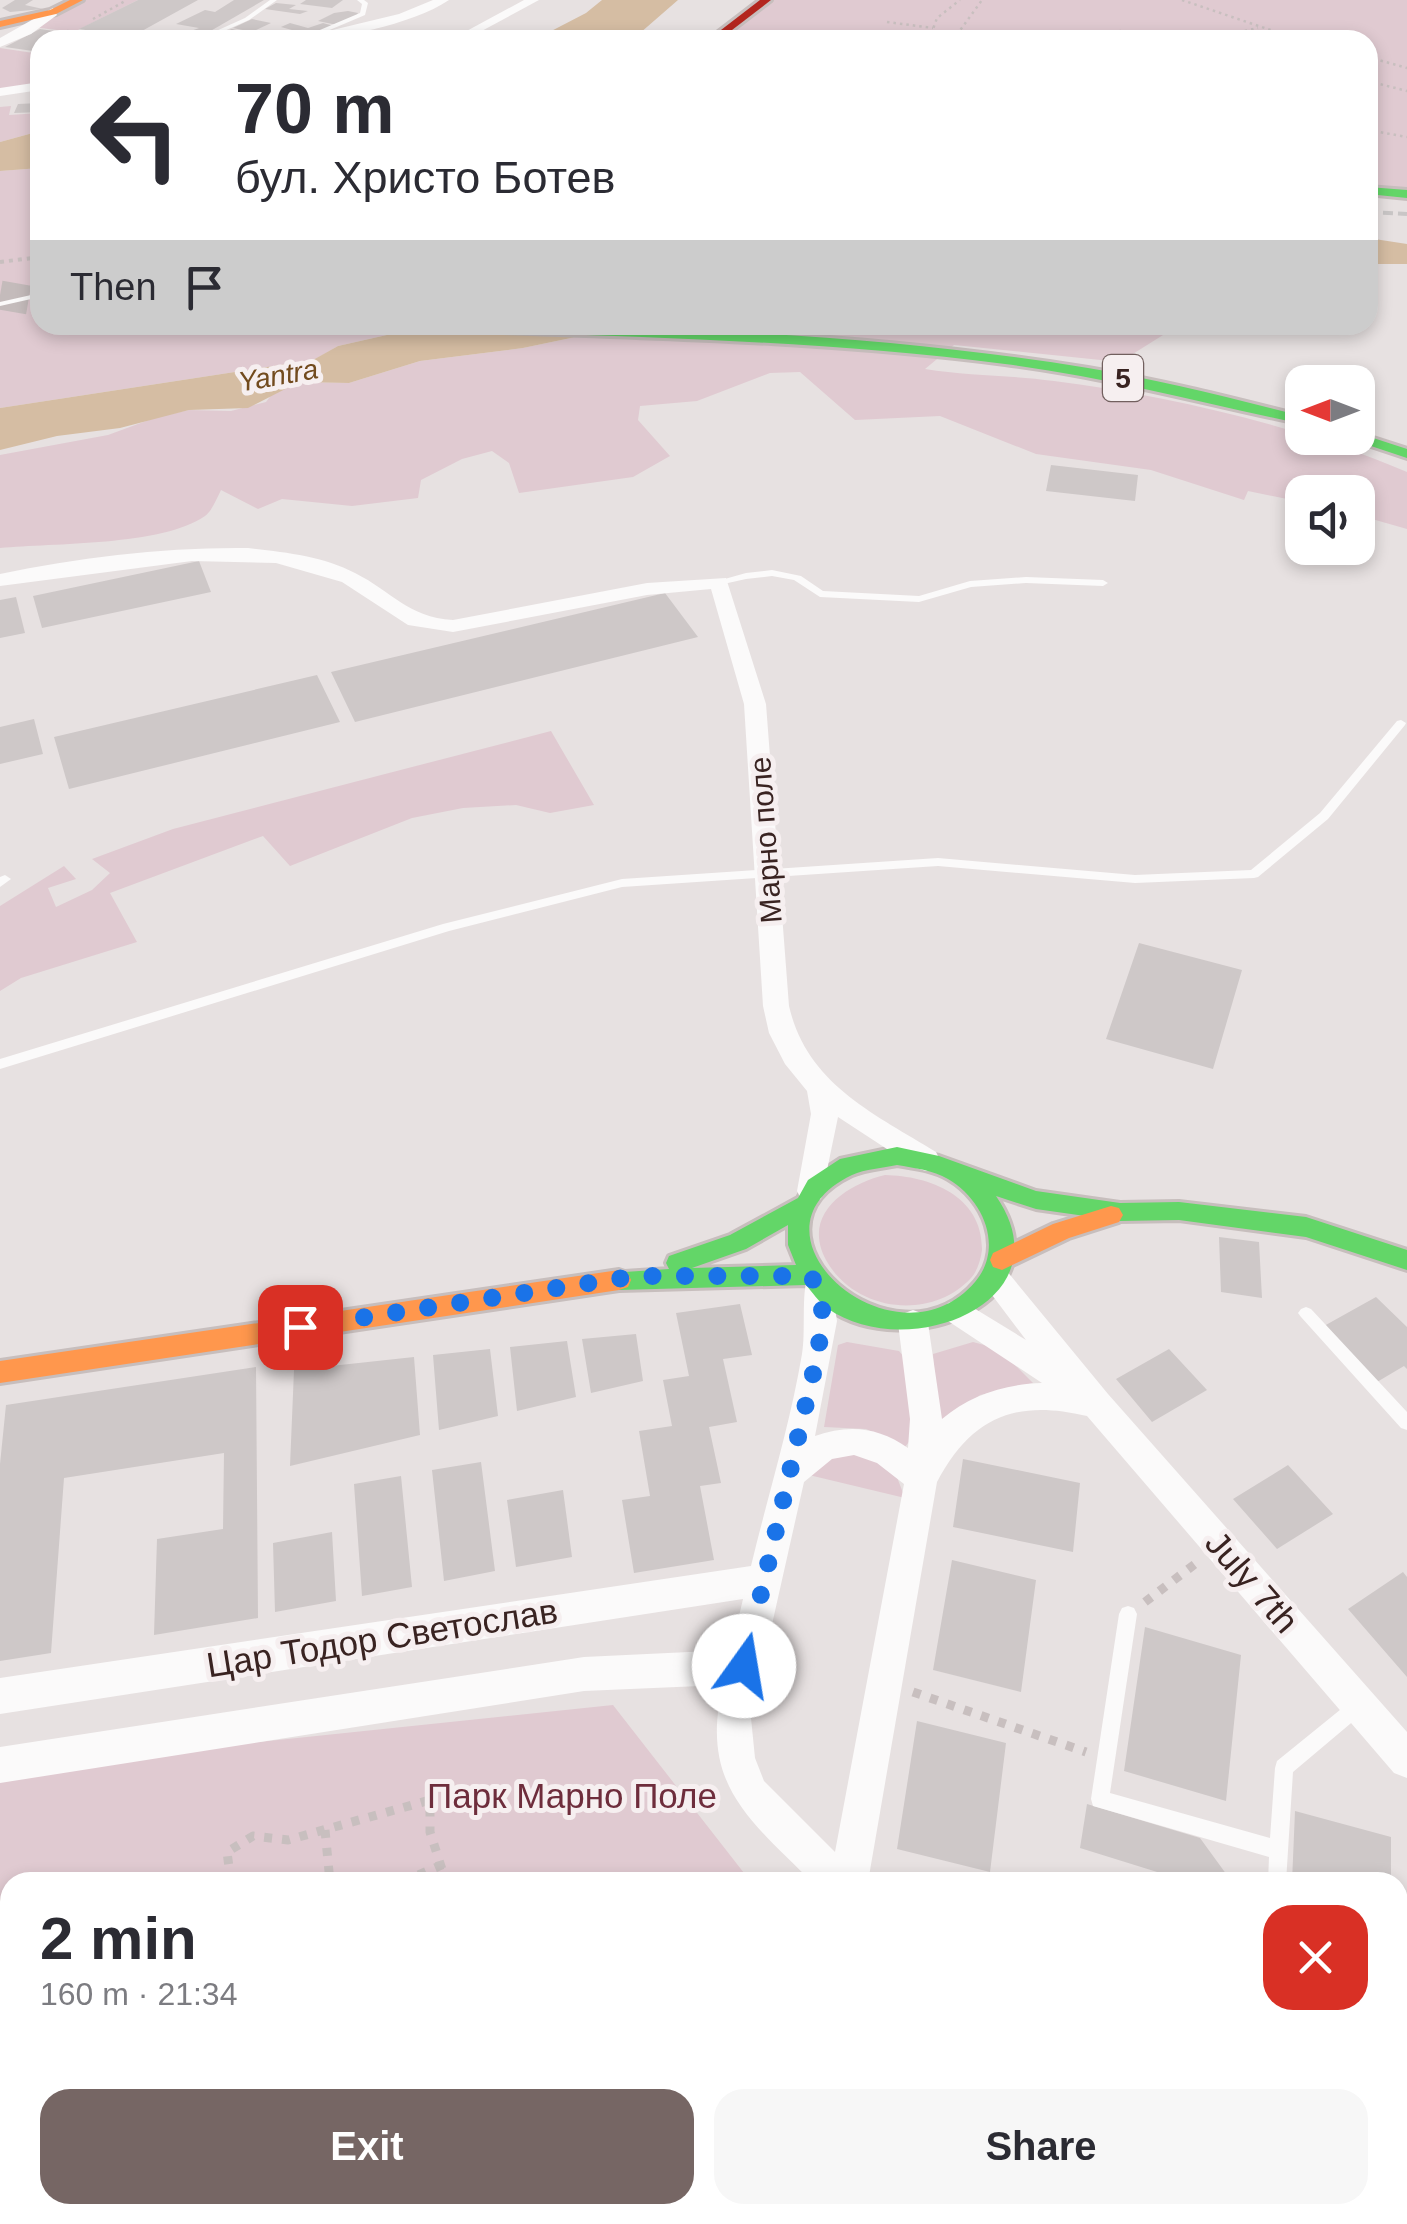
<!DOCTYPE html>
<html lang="en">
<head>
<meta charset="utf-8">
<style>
	:root { --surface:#fff; --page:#f7f7f7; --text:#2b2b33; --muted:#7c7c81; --accent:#766664 }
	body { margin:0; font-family:Helvetica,sans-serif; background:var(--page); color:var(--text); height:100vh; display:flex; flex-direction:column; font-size:38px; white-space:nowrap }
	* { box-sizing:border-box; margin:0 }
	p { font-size:32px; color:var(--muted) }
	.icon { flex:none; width:55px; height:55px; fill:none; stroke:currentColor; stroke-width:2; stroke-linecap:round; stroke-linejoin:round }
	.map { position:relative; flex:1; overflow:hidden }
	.details { position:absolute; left:0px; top:1872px; width:1408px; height:352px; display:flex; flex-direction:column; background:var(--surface); border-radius:30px 30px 0 0; box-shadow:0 5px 15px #0003 }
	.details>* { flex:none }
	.hud { position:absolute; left:30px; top:30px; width:1348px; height:305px; border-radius:30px; box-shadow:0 5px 15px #0003; background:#fff; color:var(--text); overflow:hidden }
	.needle { width:65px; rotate:270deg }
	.controls { position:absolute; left:1285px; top:365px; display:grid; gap:20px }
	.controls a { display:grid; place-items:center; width:90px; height:90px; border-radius:20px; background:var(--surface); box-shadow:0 5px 15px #0003; font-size:50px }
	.pin { position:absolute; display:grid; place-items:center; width:85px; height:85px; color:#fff; margin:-42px; border-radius:20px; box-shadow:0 5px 15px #0006 }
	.me { position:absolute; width:110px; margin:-55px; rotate:13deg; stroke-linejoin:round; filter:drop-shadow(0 0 8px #0008) }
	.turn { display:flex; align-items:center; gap:35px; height:210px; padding:0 40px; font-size:45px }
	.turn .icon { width:130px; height:130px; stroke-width:2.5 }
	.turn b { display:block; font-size:70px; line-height:85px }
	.then { display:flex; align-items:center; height:95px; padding:0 40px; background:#0003; gap:20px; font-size:38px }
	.round { display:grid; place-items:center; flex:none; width:105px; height:105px; border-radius:30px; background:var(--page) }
	.summary { display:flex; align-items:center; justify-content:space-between; height:170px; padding:0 40px }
	h1 { font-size:60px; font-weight:800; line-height:75px }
	.action { display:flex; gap:20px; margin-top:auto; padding:20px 40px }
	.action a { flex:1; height:115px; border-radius:30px; background:var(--accent); color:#fff; font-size:40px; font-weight:800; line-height:115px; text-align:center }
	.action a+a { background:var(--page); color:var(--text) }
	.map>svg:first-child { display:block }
	.green { fill:#e0cad1 }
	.water { fill:#d5bda3 }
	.building { fill:#cec8c8 }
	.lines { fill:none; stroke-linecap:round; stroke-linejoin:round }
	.primary-tunnel { stroke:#c4bbbb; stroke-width:29; stroke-dasharray:29 14; stroke-linecap:butt }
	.fast-casing { stroke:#c7bebd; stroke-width:6 }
	.slow-casing { stroke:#c7bebd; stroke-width:6 }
	.jam-casing { stroke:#c7bebd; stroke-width:6 }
	.path-far2 { stroke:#c8bfbf; stroke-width:2.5; stroke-dasharray:2.5 4; stroke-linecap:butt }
	.path-far1 { stroke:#c8bfbf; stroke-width:4; stroke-dasharray:4 5; stroke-linecap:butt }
	.path { stroke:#c8bfbf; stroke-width:9; stroke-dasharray:8 10; stroke-linecap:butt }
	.lane { fill:#fbfafa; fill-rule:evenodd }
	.street { fill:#fbfafa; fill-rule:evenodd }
	.fast { fill:#63d668; fill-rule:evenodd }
	.slow { fill:#ff974d; fill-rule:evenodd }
	.jam { fill:#b3261e; fill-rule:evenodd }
	.rail { stroke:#c9c6c6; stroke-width:4; stroke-dasharray:10 5; stroke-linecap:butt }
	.route { stroke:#1a73e8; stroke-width:18; stroke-dasharray:0 32.4 }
	.labels { text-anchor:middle; stroke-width:10; stroke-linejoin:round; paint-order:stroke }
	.far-water-label { font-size:28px; font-style:italic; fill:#724b1e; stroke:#f6eff0 }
	.shield { fill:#f6eff0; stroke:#72605f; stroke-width:2.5 }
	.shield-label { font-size:28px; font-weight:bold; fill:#392321 }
	.street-label { font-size:30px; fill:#392321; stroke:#f6eff0 }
	.near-street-label { font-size:35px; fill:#392321; stroke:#f6eff0 }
	.near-park-label { font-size:35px; fill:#6e2d3c; stroke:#f6eff0 }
</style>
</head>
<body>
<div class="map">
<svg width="1407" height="2224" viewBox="0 0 1407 2224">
	<rect width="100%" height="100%" fill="#e7e1e1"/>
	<path class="green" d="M78,0H138L74,32L32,27Z
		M766,0H1407V194L1368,191V40H713Z
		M0,48L40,54V86L0,92Z
		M11,106L9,115L40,113V131L0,142V107Z
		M40,168V325H431L338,346L314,360L0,408V171Z
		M633,325H1179L1120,362L954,345L925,369C967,376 1011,375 1054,381C1166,395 1304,427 1407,472V529L1358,515V492H1302V502L1248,491L1244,500L1151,470L1036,454L940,416L855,420L800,372L770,373L697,401L640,406L638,420L670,456L633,477L519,493L509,463L492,451L462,459L421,480L418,498L352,506L282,499L258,509L221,490C217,498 212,511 205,516C162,546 53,543 0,548V455L108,435L157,417L189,410L231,411L266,402L272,394L299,382L349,383L420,361L523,348Z
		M551,731L594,805L550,813L516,805L463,808L412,818L290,866L263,836L110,893L137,942L21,978L0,991V906L64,866L76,879L48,888L56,907L92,890L110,873L92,859L173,829Z
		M885,1175C930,1176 983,1196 982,1250C981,1259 977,1272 971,1278C930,1322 854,1311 826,1260C801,1214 847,1184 885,1175Z
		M847,1342L899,1351L905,1358L915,1434L905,1447L866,1429L824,1427L838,1345Z
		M973,1342L999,1349L1033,1383L980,1395L938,1431L933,1354Z
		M858,1450L895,1472L905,1498L809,1475L831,1455Z
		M613,1705L751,1882H10V2215H782L783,2224H0V1769Z"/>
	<path class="water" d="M602,0H678L632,40H534L586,13Z
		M40,131V168L0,171V142Z
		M1368,238L1407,244V264H1368Z
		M431,325H633L523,348L420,361L349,383L299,382L248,408L189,410L120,428L57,436L0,450V408L313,360L338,346Z"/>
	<path class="building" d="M15,0H33L25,5L43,9L10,12L2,8Z
		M138,0H198L131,37L79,29Z
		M234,0H264L207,33L185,40H166L199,28L176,24L205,10L215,12Z
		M306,0H343L332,8L300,4Z
		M276,3L296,5L289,9L308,11L300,14L265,9Z
		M334,13L348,11L358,13L354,19L337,25L318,21Z
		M252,19L271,23L252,32L233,28Z
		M290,23L308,28L323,23L334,26L310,35L281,27Z
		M40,29L102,38L101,40H40V52L5,47Z
		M232,29L248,33L225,40H204Z
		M40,103V112L14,113L18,104Z
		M1051,465L1138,475L1135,501L1046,491Z
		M199,561L211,592L42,628L33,596Z
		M665,593L698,637L355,722L331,672Z
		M16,597L25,633L0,638V600Z
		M317,675L340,722L69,789L54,737Z
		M34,719L43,754L0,764V727Z
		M1139,943L1242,970L1213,1069L1106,1039Z
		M1219,1237L1259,1242L1262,1298L1221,1292Z
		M1376,1297L1407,1327V1369L1404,1366L1377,1382L1324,1326Z
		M740,1304L752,1355L723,1359L737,1422L709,1427L721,1483L700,1486L714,1560L634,1573L622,1500L650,1496L639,1431L672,1426L663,1380L689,1376L676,1313Z
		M636,1334L643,1381L591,1393L582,1339Z
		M567,1341L576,1397L517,1411L510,1347Z
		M490,1349L498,1416L439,1430L433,1355Z
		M1169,1349L1207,1390L1152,1422L1116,1379Z
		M414,1357L420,1435L290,1466L294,1370Z
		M256,1367L258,1618L154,1635L157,1539L223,1529L224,1453L64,1478L51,1653L0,1661V1464L6,1405Z
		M963,1459L1080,1483L1073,1552L953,1527Z
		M481,1462L495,1571L444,1581L432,1470Z
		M1288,1465L1333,1514L1277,1549L1233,1499Z
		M401,1476L412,1587L362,1596L354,1484Z
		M563,1490L572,1557L516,1567L507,1500Z
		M332,1532L336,1601L275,1612L273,1543Z
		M952,1560L1036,1580L1021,1692L933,1670Z
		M1403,1572L1407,1577V1677L1348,1609Z
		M1145,1627L1241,1655L1226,1801L1124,1771Z
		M917,1721L1006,1743L990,1872L897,1849Z
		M1087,1804L1200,1838L1232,1882H1175L1170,1876L1080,1848Z
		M1295,1811L1391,1837V1882H1292Z
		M1094,2215H1154L1178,2224H1092Z"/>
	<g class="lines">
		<path class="primary-tunnel" d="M0,295L40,302"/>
		<g class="fast-casing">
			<path id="fast" d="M1368,187L1407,190V198L1368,194Z
				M414,325C639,325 866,332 1088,368C1160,380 1231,398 1302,416V424C1203,403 1106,377 1005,364C812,339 616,337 421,329Z
				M1358,433L1407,449V458L1353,440L1351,438H1358Z
				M897,1147L939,1156L1036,1191L1120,1203L1179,1202L1306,1217L1407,1250V1270L1306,1237L1179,1220L1120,1221L1036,1209L996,1196C1069,1302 907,1365 827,1308C819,1302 812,1292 806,1285L619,1290L610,1287L607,1280L610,1273L669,1269L666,1263L669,1256L730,1235L798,1198L808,1180L840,1159ZM897,1165C914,1168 933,1170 948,1179C984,1200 1004,1248 975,1282C895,1375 732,1232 852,1175C865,1169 883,1168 897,1165ZM788,1225V1245L796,1265L692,1268L746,1249Z"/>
		</g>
		<g class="slow-casing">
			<path id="slow" d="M70,0H83L56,14L0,27V21L50,10Z
				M1111,1206L1119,1208L1123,1215L1119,1222L1069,1238L1002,1270L993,1267L990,1260L993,1253L1053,1224Z
				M619,1270L628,1273L631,1280L628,1287L619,1290L0,1383V1361Z"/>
		</g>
		<g class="jam-casing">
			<path id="jam" d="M760,0H771L719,40H708Z"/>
		</g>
		<path class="path-far2" d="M1182,0L1300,40
			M93,19L127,0
			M887,22L933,28
			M67,31L135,40
			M1161,37L1212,38L1258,28
			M929,40L937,18L960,0
			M953,40L982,0
			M1077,40L1079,36L1120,31L1162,38
			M1368,57L1407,68
			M1368,81L1407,91
			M1368,130L1407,137"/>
		<path class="path-far1" d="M0,262L40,257"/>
		<path class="path" d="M1145,1602L1195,1564
			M913,1692L1086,1752
			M325,1830L330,1882
			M231,1882L227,1852L253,1836L288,1840L430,1800V1832L446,1882
			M402,1882L444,1864
			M0,1992L10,2004
			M0,2136L10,2129
			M143,2215L147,2224
			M254,2215L255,2224
			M408,2215L416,2221L420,2215
			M427,2215L439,2224
			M471,2224L476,2215"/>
		<path class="lane" d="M270,0H277L249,20L204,40H196L245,18Z
			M357,0H364L368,3L365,15L306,40H301V38L360,13L362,4Z
			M40,293V297L0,306V302Z
			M772,570L801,576L823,591L919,596L970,581L1026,577L1103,580L1108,583L1103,586L1026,583L971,587L919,602L820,597L794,580L772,576L746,579L719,585L714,582L746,573Z
			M1401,720L1406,723L1405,725L1328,819L1258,877L1254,878L1135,883L938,866L622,887L449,931L0,1069V1059L443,924L622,879L938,858L1135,875L1251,870L1320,813L1397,721Z
			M5,875L11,879L0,887V877Z
			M1306,1307L1311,1309L1407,1412V1430L1401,1428L1301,1317L1298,1313L1301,1309Z
			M1128,1606L1134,1608L1137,1614L1110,1793L1270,1838L1275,1768L1277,1761L1351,1701L1357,1698L1363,1701L1366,1707L1363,1713L1293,1772L1286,1882H1268L1269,1857L1093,1806L1091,1799L1119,1614L1122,1608Z
			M1398,2016L1407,2018V2038L1398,2036Z
			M1407,2150V2222L1399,2219L1398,2214V2158L1399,2153Z"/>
		<path class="street" d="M433,0H449C412,25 335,40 291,40L399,14Z
			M524,0H539L465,40H450Z
			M53,8L57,15L31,34L0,47V38Z
			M40,82V90L0,96V88Z
			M248,548C284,552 323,556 355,573C393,592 407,617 453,620L647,583L726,578L766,704L789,1006C807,1084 873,1113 936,1152L940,1160L936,1168L926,1171L916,1168L838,1117L821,1199L811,1202L801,1199L797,1191L811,1114L807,1091L785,1064L769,1033L763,1006L744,704L711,589L647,595L453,632L408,625L342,582L276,563L192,561L0,586V574C80,557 166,547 248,548Z
			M995,1267L1006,1270L1108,1394L1407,1732V1778L1394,1773L1087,1416C1015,1399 972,1417 937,1482L868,1882H812C749,1819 699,1784 723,1685L584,1691L0,1783V1747L584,1657L731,1650L743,1599L0,1714V1678L751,1566C768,1495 790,1425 802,1354C806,1333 801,1292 808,1277L819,1274L830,1277L837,1321L815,1436C849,1424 878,1427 908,1448L910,1419L898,1323L902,1314L913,1310L924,1314L928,1323L942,1419C970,1395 1005,1384 1042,1383L948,1321L944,1312L948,1303L959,1299L1026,1340L980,1279L984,1270ZM854,1455L877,1463L904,1484L835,1852L764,1781L755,1758L751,1718L804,1482L832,1459Z
			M766,2215H810L808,2224H764Z"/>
		<use href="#fast" class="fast"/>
		<use href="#slow" class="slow"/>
		<use href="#jam" class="jam"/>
		<path class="rail" d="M1368,212L1407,214"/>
	</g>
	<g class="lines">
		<path class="route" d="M300,1327L636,1276H810C829,1297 821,1330 817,1357L744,1666"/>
	</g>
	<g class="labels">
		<g class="far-water-label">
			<text transform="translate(278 375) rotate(-10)" y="10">Yantra</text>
		</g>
		<rect class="shield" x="1103" y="355" width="40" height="46" rx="8"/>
		<g class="shield-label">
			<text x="1123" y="388">5</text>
		</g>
		<g class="street-label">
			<text transform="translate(766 840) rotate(-94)" y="10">Марно поле</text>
		</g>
		<g class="near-street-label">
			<text transform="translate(1252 1582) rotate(49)" y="12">July 7th</text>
			<text transform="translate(382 1638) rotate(-9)" y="12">Цар Тодор Светослав</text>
		</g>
		<g class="near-park-label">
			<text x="572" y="1808">Парк Марно Поле</text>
		</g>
	</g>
</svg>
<div class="controls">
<a><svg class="needle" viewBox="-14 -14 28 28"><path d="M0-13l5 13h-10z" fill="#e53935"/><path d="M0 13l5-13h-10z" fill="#7c7c81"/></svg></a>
<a><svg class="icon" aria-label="sound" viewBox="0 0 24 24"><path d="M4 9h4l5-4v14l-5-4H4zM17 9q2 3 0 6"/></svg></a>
</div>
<div class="pin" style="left:300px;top:1327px;background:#d93025"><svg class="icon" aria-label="arrive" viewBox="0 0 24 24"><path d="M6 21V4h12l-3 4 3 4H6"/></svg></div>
<svg class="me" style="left:744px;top:1666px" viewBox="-20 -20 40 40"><circle r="19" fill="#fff"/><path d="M0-13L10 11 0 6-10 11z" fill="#1a73e8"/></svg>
<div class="hud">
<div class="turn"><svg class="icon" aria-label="left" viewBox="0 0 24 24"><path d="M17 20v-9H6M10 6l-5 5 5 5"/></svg><div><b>70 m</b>бул. Христо Ботев</div></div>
<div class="then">Then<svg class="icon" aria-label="arrive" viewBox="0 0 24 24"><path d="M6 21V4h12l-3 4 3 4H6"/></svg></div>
</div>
<section class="details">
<div class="summary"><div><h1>2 min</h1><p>160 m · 21:34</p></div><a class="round" style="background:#d93025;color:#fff"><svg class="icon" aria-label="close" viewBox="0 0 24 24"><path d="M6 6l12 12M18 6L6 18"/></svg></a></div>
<div class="action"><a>Exit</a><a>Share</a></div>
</section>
</div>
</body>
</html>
